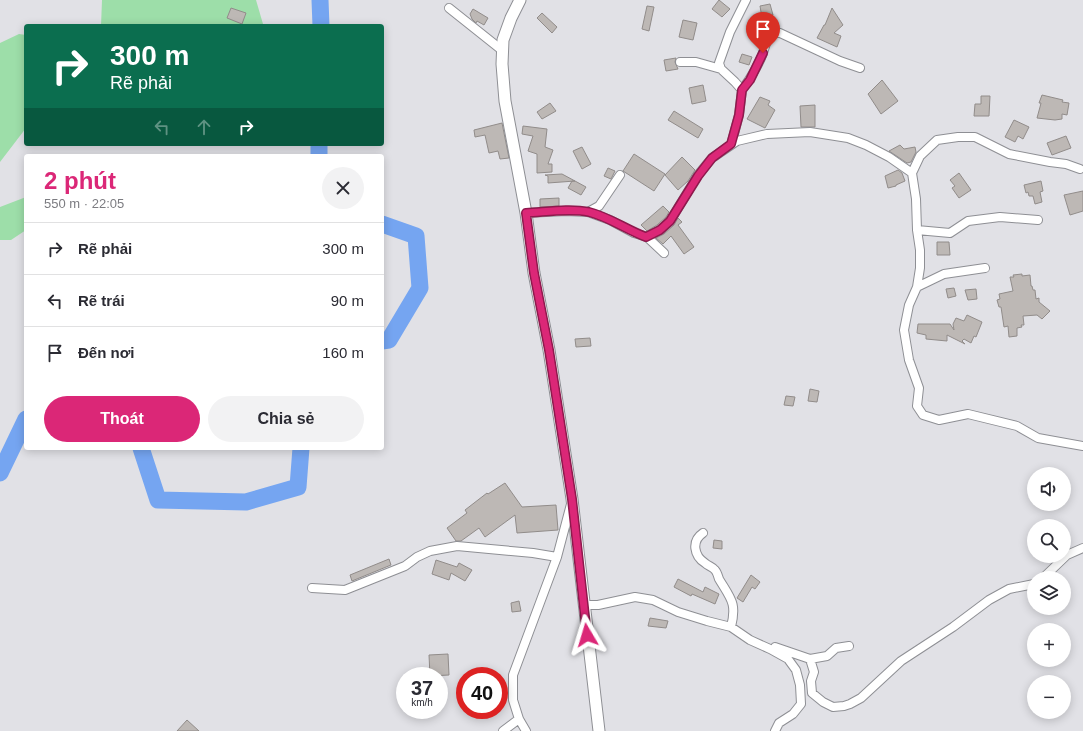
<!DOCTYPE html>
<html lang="vi">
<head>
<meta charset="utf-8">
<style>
	:root { --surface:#fff; --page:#f2f2f3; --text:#2b2b33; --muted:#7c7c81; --line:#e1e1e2; --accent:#db2777 }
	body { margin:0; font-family:Arial,sans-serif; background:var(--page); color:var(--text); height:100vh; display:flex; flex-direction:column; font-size:15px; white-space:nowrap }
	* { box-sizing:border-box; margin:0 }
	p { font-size:13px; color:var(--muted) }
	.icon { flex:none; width:22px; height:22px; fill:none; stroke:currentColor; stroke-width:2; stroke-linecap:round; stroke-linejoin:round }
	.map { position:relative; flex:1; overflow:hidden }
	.details { position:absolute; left:24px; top:154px; width:360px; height:296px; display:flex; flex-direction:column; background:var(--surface); border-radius:4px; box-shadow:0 2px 10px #0003 }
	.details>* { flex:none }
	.top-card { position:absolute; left:24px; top:24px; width:360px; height:122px; border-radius:4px; box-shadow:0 2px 10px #0003; background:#0b6e4f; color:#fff; overflow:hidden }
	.buttons { position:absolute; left:1027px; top:467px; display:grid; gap:8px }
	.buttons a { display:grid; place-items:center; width:44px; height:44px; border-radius:50%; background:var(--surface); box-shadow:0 2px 10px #0003; font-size:20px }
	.speed { position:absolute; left:396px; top:667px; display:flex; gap:8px; font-size:20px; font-weight:700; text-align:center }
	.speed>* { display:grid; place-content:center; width:52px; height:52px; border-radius:50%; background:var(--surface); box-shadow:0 2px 10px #0003; line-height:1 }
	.speed small { font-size:10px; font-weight:400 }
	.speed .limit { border:6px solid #d22; background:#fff; color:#111 }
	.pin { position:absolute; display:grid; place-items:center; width:34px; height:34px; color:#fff; margin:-41px -17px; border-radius:50% 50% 50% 0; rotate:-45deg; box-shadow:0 0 4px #0007 }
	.pin .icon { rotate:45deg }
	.me { position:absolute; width:44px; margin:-22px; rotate:353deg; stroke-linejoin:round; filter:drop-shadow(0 0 3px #0008) }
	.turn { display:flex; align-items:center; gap:14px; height:84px; padding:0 20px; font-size:18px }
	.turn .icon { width:52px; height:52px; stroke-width:2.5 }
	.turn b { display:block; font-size:28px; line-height:34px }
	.lanes { display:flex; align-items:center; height:38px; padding:0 20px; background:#0003; justify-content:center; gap:20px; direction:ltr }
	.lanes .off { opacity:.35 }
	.round { display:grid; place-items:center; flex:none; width:42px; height:42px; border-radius:21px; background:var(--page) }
	.overview { display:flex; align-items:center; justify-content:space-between; height:68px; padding:0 20px }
	h1 { font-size:24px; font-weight:600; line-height:30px; color:var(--accent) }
	.primary-button { display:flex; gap:8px; margin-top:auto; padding:8px 20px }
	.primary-button a { flex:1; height:46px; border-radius:24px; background:var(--accent); color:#fff; font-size:16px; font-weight:600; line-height:46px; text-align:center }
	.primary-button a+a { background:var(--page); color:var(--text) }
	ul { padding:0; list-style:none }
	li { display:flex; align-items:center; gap:12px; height:52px; padding:0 20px; border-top:1px solid var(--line) }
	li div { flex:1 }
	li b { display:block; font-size:15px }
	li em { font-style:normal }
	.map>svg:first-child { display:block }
	.green { fill:#9ddea9 }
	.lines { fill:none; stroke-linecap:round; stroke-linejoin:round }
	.river { stroke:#75a5f1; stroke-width:17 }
	.building { fill:#bdb8b5; stroke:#918c8a }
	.street-casing { stroke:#8e8f94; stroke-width:10 }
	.secondary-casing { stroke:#8e8f94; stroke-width:13 }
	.street { stroke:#fff; stroke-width:8 }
	.secondary { stroke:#fff; stroke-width:11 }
	.route-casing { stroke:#8e194d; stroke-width:10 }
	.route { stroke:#db2777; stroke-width:7 }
</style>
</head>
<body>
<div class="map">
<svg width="1083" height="731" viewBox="0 0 1083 731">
	<rect width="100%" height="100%" fill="#e1e1e6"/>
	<path class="green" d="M102,0H256L263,24L262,26H101Z
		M19,34L26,35V128L0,162V43Z
		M26,197V230L11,240H0V207Z"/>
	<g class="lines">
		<path class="river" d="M320,0L321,26
			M319,156V144
			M382,224L416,236L420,288L389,340L382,341
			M141,448L158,500L246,502L298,487L301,448
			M0,473L26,419"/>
	</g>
	<path class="building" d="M719,0L730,9L722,17L712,9Z
		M770,4L773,15L762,18L760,6Z
		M647,6L654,7L649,31L642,29Z
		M231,8L246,13L242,24L227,18Z
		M832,8L843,25L834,33L841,36L837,47L817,38L824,25H825Z
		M473,9L488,18L484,25L477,21L476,23L472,19L470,14Z
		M542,13L557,27L552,33L537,18Z
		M683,20L697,23L693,40L679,37Z
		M742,54L752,57L749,65L739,62Z
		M676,58L675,62L678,69L666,71L664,60Z
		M882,80L898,101L881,114L868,94Z
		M703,85L706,101L692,104L689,88Z
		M1042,95L1063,100L1062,102L1069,103L1067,115L1062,114V119L1055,120L1037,118L1040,107L1041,103H1039Z
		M981,96H990L989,116H974L975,104H981Z
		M760,97L770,101L768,105L775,110L765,128L747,119Z
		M550,103L556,111L542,119L537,112Z
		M815,105V127H801L800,106Z
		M674,111L703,129L698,138L668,120Z
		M1014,120L1029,127L1023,139L1018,136L1015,142L1005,137Z
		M502,123L509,158L500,159L498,151L489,153L485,135L475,137L474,130Z
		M523,126L547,129L545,147L553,150L548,164H552V172L537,173V154L528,151L533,136L522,134Z
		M1066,136L1071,148L1052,155L1047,143Z
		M900,145L904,149L915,147L916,152L911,162L907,163L889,151Z
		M582,147L591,164L582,169L573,151Z
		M634,154L665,174L654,191L623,171Z
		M682,157L695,170L688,181L678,190L665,175Z
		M608,168L615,171L611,179L604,176Z
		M898,170L902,173L905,181L896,185V186L888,188L885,176Z
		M959,173L971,190L959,198L952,188L955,186L950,180Z
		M562,174L575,181L548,183V176L545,175Z
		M572,181H575L586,187L581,195L568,188Z
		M1041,181L1043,191L1040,192L1042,202L1035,204L1033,196H1029L1028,192L1026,193L1024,185Z
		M1083,191V211L1070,215L1064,195Z
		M559,198V206L540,207V199Z
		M663,206L669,212L666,217L657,225L647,231L641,225Z
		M678,218L682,222L678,225L694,247L684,254L671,236L663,244L656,238L664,234L674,225Z
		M937,242H949L950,255H937Z
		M1022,274V276L1030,275L1031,286H1032L1033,290H1035L1036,299L1039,298V302L1050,311L1042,319L1037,315L1023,316L1024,325H1021L1022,327L1017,328V336L1009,337L1008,326L1004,327L1001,307H999L997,300L1000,299L999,294L1013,291L1010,277H1014L1013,275Z
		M954,288L956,296L948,298L946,289Z
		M976,289L977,299L968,300L965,290Z
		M967,315L982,322L976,337L974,336L971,343L964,339L962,341L965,344L947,335V341L926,339V335L917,333L918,324H950L954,330L953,324L956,318L964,321Z
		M590,338L591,346L576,347L575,339Z
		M810,389L819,391L817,402L808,401Z
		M786,396L795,397L793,406L784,405Z
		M505,483L522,507L556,505L558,530L517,533L515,515L485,537L479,528L461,541H456L447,528L467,513L465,510L487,493L488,494Z
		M714,540L722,541V549L713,548Z
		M389,559L391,565L352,581L350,575Z
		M436,560L457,567L459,563L472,570L465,581L451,573L449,580L432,574Z
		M751,575L760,582L755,589L752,587L743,602L737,598Z
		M678,579L703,592L705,587L719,594L715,604L692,594L691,596L674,587Z
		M519,601L521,611L512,612L511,603Z
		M650,618L668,621L666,628L648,626Z
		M448,654L449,675L430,676L429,655Z
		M187,720L199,731H177Z"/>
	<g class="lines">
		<g class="street-casing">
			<path id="street" d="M449,8L503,51
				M680,62H696L721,69
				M742,90C750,79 758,67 763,53C766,44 766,41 771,32L780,33L840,61L860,68
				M731,145L739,115L742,90L735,82L721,69L719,63L730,32L746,0
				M588,212L599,206L620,175
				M526,213L566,211L588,212L610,220L634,233L647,237L664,253
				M917,230L950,233L968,221L1000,217L1038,220
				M647,237L660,230L670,221L698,175L712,158L737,141L767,134L810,132L848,138L866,145L889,157L912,173
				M985,268L944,274L917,287L909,305L904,330L909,360L919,388L917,406L923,415L939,420L968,414L1017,426L1038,438L1083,446
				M917,287L920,268V250L917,230L916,199L912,173L920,156L937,140L958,137H975L1009,154L1050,162L1066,164L1080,169
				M703,533C691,541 694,556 705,563C708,566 713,567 715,570C717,572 718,576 719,579C731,599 737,603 731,627
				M1043,578L1067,555L1083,548
				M312,588L345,590L405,566L417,557L430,551L457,546L533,553L557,557
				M584,605H598L635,597L653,600L678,612L707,621L731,627L750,640L770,649L788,659L796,670L800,685L801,704L793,714L779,723L775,731
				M775,647L810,659L827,656L836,648L849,646
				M810,659L814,672L811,681L812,693L823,702L833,707L844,706L850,704L861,698L901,661L953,627L989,600L1009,589L1034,584
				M503,731L519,719
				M526,731L519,719L513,700V675L557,557L571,504"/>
		</g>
		<g class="secondary-casing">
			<path id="secondary" d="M520,0L511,18L503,40L502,64L505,101L526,213L534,273L549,350L572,499L599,731"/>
		</g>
		<use href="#street" class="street"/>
		<use href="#secondary" class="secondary"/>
	</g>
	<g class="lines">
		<g class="route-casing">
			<path id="route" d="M587,635L572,499L549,350L534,273L526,213C546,212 569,208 589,212C609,217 627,230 646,237L660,230L670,221L698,176L712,158L731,144L739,115L742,90L750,80L763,53"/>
		</g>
		<use href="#route" class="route"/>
	</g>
</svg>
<div class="buttons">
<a><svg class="icon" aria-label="sound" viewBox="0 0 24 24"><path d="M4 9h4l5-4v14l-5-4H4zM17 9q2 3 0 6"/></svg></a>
<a><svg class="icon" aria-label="search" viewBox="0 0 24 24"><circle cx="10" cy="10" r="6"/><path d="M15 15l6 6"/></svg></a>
<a><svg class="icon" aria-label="layers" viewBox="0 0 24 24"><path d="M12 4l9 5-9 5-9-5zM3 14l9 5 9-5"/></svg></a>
<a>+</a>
<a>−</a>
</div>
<div class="speed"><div>37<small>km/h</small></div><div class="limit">40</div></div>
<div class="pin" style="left:763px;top:53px;background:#d93025"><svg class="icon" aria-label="arrive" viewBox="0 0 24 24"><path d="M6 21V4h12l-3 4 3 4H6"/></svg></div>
<svg class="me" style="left:587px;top:635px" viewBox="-20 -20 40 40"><path d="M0-17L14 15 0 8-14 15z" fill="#db2777" stroke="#fff" stroke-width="4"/></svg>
<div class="top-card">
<div class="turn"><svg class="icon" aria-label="right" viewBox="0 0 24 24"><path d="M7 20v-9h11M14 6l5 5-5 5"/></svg><div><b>300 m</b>Rẽ phải</div></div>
<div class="lanes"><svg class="icon off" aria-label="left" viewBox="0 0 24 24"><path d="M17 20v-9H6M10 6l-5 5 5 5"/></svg><svg class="icon off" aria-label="ahead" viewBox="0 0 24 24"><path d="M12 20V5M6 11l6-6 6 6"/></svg><svg class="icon" aria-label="right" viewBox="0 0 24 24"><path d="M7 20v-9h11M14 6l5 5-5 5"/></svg></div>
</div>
<section class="details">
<div class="overview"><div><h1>2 phút</h1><p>550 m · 22:05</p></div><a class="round"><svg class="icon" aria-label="close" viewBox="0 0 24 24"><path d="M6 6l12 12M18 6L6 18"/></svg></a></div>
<ul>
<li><svg class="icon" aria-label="right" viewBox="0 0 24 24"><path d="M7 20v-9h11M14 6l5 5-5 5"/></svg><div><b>Rẽ phải</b></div><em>300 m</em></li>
<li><svg class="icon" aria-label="left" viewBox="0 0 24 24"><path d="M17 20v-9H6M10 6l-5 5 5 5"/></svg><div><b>Rẽ trái</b></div><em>90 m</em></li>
<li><svg class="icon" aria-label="arrive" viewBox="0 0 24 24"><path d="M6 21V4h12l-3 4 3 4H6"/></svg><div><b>Đến nơi</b></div><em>160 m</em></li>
</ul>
<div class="primary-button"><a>Thoát</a><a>Chia sẻ</a></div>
</section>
</div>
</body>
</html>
